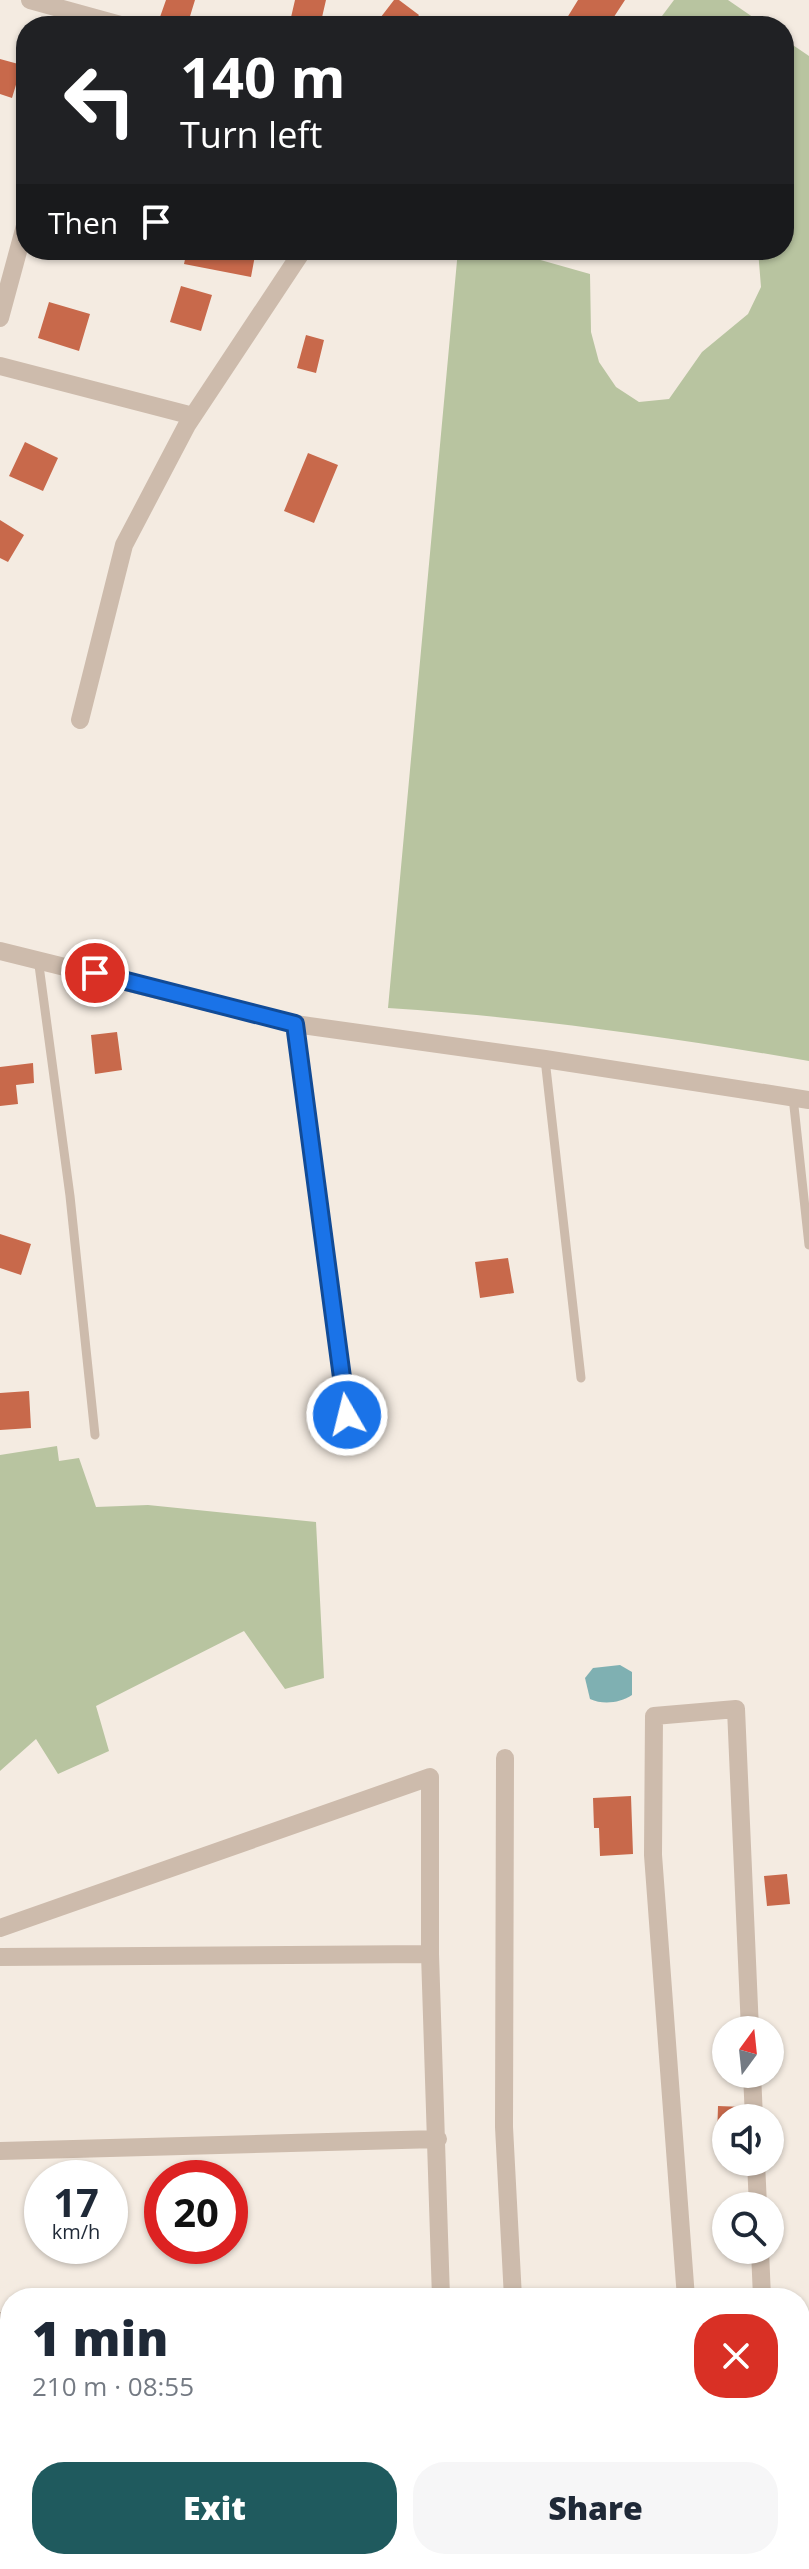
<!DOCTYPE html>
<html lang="en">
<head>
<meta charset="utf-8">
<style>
	:root { --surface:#fff; --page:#f6f6f7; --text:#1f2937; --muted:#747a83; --accent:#1f5a5e }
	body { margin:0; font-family:"Open Sans",sans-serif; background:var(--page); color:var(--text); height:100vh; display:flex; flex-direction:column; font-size:30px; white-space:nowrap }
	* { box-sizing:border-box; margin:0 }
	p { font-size:26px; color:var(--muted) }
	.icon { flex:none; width:44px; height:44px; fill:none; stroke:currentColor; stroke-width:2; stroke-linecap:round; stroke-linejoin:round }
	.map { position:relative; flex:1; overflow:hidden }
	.side { position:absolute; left:0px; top:2288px; width:810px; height:282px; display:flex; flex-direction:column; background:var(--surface); border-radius:32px 32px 0 0; box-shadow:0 2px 6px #0004 }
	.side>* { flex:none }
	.banner { position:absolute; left:16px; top:16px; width:778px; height:244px; border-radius:32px; box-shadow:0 2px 6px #0004; background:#202124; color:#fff; overflow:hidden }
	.needle { width:52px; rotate:15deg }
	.controls { position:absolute; left:712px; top:2016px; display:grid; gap:16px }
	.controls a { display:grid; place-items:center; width:72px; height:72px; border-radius:50%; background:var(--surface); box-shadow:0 2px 6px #0004; font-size:40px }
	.speed { position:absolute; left:24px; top:2160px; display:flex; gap:16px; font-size:40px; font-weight:700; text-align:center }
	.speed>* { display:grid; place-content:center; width:104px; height:104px; border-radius:50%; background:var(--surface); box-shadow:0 2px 6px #0004; line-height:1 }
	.speed small { font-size:20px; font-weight:400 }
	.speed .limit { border:12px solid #d22; background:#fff; color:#111 }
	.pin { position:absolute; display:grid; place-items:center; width:68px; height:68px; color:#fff; margin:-34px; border:4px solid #fff; border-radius:50%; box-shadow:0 2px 8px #0007 }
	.me { position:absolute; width:88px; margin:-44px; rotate:352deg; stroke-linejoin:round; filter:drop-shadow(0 0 6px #0008) }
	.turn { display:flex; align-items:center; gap:28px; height:168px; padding:0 32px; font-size:36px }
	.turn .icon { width:104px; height:104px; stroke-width:2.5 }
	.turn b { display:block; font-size:56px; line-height:68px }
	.then { display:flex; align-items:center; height:76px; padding:0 32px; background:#0003; gap:16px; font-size:30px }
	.round { display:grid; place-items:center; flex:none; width:84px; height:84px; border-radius:32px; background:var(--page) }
	.summary { display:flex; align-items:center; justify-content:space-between; height:136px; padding:0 32px }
	h1 { font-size:48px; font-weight:800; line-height:60px }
	.primary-button { display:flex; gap:16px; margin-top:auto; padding:16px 32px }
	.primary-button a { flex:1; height:92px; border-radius:32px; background:var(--accent); color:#fff; font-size:32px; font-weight:800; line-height:92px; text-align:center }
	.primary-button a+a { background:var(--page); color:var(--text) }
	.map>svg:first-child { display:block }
	.green { fill:#b8c4a0 }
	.water { fill:#7fb0b2 }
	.building { fill:#c8694b }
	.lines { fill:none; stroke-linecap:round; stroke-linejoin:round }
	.lane { stroke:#cdbbac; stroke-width:9 }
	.street { stroke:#cdbbac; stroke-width:18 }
	.route-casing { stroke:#114b97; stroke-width:20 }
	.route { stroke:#1a73e8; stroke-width:14 }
</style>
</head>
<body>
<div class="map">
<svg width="809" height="2569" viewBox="0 0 809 2569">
	<rect width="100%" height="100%" fill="#f4ebe1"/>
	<path class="green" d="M674,0H728L766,26H661L662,16Z
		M784,39L809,56V1061C669,1037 529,1017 388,1008L458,250H533L537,259L590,274L591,332L599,362L616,387L639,402L669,399L702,352L748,314L761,287L758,250H784Z
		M57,1446L59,1461L79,1458L96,1507L148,1505L316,1522L324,1678L285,1689L244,1631L96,1706L109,1751L58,1774L36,1739L0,1771V1455Z"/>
	<path class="water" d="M620,1665L632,1672V1695C620,1703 603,1705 590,1699L585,1678L593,1668Z"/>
	<path class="building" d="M166,0H195L187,26L160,17Z
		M295,0H326L320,26H289Z
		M394,0H399L419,15L411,26H374Z
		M578,0H625L608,26H562Z
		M0,59L22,65L12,98L0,94Z
		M187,250H256L251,277L184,264Z
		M181,286L212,295L201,331L170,322Z
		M49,302L90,314L79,351L38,338Z
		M306,335L324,340L316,373L297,368Z
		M25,442L58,458L43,491L9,476Z
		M308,453L338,465L314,523L284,511Z
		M0,520L24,535L8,562L0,558Z
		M117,1032L122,1070L95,1074L91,1035Z
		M33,1063L34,1083L16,1085L18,1104L0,1106V1067Z
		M0,1234L31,1244L21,1275L0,1268Z
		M508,1258L514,1293L480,1298L475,1262Z
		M29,1391L31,1428L0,1430V1393Z
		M631,1796L633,1854L600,1856L599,1828H594L593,1798Z
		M787,1874L790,1904L767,1906L764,1876Z
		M718,2106L743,2107V2118H726V2140L717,2139Z"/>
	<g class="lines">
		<path class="lane" d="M38,958L70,1196L95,1435
			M295,1024L347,1415
			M545,1059L581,1378
			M793,1097L809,1245"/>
		<path class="street" d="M30,0L124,26
			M0,318L26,222
			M0,366L193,416
			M80,720L124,545L187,425L303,250
			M0,951L295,1024L545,1059L809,1100
			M505,1758L504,2127L513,2298
			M0,1928L430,1777V1954L441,2298
			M0,1957L430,1954
			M752,2074L754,2118
			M0,2151L438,2139
			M756,2162L758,2206
			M760,2250L762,2298
			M686,2298L653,1855L654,1716L736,1709L750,2030
			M0,2321H10
			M316,2560V2569
			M517,2560L518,2569
			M698,2560L699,2569
			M773,2560V2569"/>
	</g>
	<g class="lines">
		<g class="route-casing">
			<path id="route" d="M95,973L295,1024L347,1415"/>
		</g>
		<use href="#route" class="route"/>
	</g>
</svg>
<div class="controls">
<a><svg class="needle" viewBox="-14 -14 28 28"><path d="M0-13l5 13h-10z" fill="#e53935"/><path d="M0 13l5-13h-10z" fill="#747a83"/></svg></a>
<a><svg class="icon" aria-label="sound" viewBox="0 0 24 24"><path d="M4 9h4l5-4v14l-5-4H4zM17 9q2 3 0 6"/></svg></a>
<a><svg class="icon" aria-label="search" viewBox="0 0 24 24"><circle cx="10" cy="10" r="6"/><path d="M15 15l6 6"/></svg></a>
</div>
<div class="speed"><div>17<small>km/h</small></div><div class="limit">20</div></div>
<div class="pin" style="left:95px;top:973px;background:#d93025"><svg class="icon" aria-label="arrive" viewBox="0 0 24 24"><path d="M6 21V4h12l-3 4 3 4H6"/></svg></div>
<svg class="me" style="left:347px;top:1415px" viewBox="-20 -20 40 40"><circle r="17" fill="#1a73e8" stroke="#fff" stroke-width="3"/><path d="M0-11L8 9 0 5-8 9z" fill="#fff"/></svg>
<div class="banner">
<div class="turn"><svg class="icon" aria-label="left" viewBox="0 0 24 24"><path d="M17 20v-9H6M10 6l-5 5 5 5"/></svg><div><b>140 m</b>Turn left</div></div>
<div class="then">Then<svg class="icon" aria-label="arrive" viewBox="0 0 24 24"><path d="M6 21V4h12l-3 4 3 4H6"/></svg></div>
</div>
<section class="side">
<div class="summary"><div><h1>1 min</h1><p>210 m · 08:55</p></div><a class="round" style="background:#d93025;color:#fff"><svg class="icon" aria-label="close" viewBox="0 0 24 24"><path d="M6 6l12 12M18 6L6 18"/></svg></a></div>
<div class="primary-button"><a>Exit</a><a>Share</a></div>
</section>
</div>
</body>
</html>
